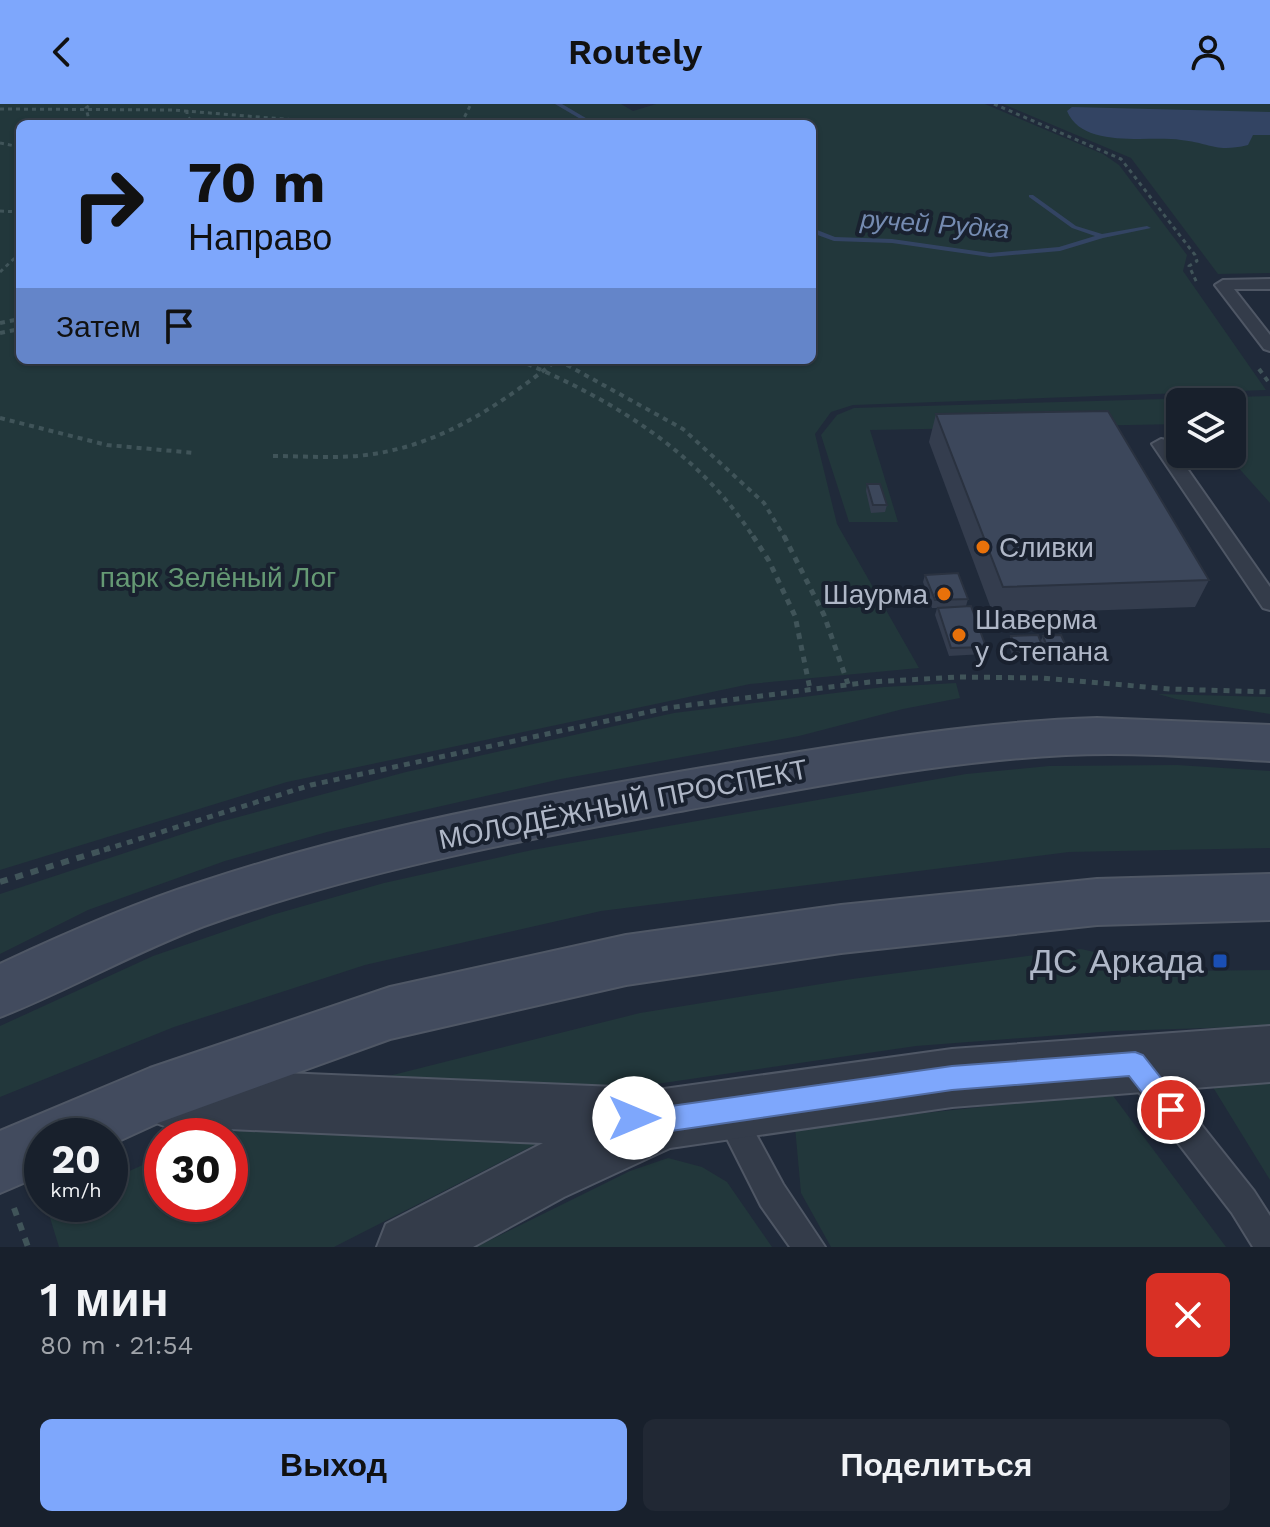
<!DOCTYPE html>
<html lang="ru">
<head>
<meta charset="utf-8">
<style>
	:root { --surface:#18202c; --page:#212834; --text:#f1f3f6; --muted:#9fa3a9; --line:#363e48; --accent:#7ea7fc }
	body { margin:0; font-family:"Work Sans",sans-serif; background:var(--page); color:var(--text); height:100vh; display:flex; flex-direction:column; font-size:30px; white-space:nowrap }
	* { box-sizing:border-box; margin:0 }
	p { font-size:26px; color:var(--muted) }
	.icon { flex:none; width:44px; height:44px; fill:none; stroke:currentColor; stroke-width:2; stroke-linecap:round; stroke-linejoin:round }
	.map { position:relative; height:1143px; overflow:hidden }
	.details { display:flex; flex-direction:column; background:var(--surface); flex:1 }
	.details>* { flex:none }
	.banner { position:absolute; left:16px; top:16px; width:800px; height:244px; border-radius:12px; box-shadow:0 2px 6px #0004,0 0 0 2px var(--line); background:#7ea7fc; color:#111; overflow:hidden }
	.tools { position:absolute; left:1166px; top:284px; display:grid; gap:16px }
	.tools a { display:grid; place-items:center; width:80px; height:80px; border-radius:12px; background:var(--surface); box-shadow:0 2px 6px #0004,0 0 0 2px var(--line); font-size:40px }
	.speed { position:absolute; left:24px; top:1014px; display:flex; gap:16px; font-size:40px; font-weight:700; text-align:center }
	.speed>* { display:grid; place-content:center; width:104px; height:104px; border-radius:50%; background:var(--surface); box-shadow:0 2px 6px #0004,0 0 0 2px var(--line); line-height:1 }
	.speed small { font-size:20px; font-weight:400 }
	.speed .limit { border:12px solid #d22; background:#fff; color:#111 }
	.pin { position:absolute; display:grid; place-items:center; width:68px; height:68px; color:#fff; margin:-34px; border:4px solid #fff; border-radius:50%; box-shadow:0 2px 8px #0007 }
	.me { position:absolute; width:88px; margin:-44px; rotate:90deg; stroke-linejoin:round; filter:drop-shadow(0 0 6px #0008) }
	.turn { display:flex; align-items:center; gap:28px; height:168px; padding:0 40px; font-size:36px }
	.turn .icon { width:104px; height:104px; stroke-width:2.5 }
	.turn b { display:block; font-size:56px; line-height:68px }
	.then { display:flex; align-items:center; height:76px; padding:0 40px; background:#0003; gap:16px; font-size:30px }
	.round { display:grid; place-items:center; flex:none; width:84px; height:84px; border-radius:12px; background:var(--page) }
	.overview { display:flex; align-items:center; justify-content:space-between; height:136px; padding:0 40px }
	h1 { font-size:48px; font-weight:600; line-height:60px }
	.action { display:flex; gap:16px; margin-top:auto; padding:16px 40px }
	.action a { flex:1; height:92px; border-radius:12px; background:var(--accent); color:#111; font-size:32px; font-weight:600; line-height:92px; text-align:center }
	.action a+a { background:var(--page); color:var(--text) }
	header { display:flex; justify-content:space-between; align-items:center; height:104px; padding:0 40px; background:var(--accent); color:#111; font-size:36px; font-weight:600 }
	.map>svg:first-child { display:block }
	.green { fill:#22373b; fill-rule:evenodd }
	.water { fill:#334463 }
	.lines { fill:none; stroke-linecap:round; stroke-linejoin:round }
	.stream { fill:#334463; fill-rule:evenodd }
	.lane-casing { stroke:#4f5765; stroke-width:4 }
	.street-casing { stroke:#4f5765; stroke-width:4 }
	.secondary-casing { stroke:#4f5765; stroke-width:4 }
	.path-far3 { stroke:#405459; stroke-width:3; stroke-dasharray:4 4; stroke-linecap:butt }
	.path-far2 { stroke:#405459; stroke-width:4; stroke-dasharray:5 5; stroke-linecap:butt }
	.path-far1 { stroke:#405459; stroke-width:5; stroke-dasharray:6 6; stroke-linecap:butt }
	.path { stroke:#405459; stroke-width:6; stroke-dasharray:8 8; stroke-linecap:butt }
	.lane { fill:#343c4a; fill-rule:evenodd }
	.street { fill:#343c4a; fill-rule:evenodd }
	.secondary { fill:#424b5e; fill-rule:evenodd }
	.wall { fill:#343d4e }
	.building { fill:#3c475b; stroke:#2a3240; stroke-width:2 }
	.route { fill:#7ea7fc; stroke:#526da4; stroke-width:2 }
	.food-dot { fill:#e8710a; stroke:#19212f; stroke-width:3 }
	.transit-dot { fill:#1a4fb4; stroke:#19212f; stroke-width:3 }
	.labels { text-anchor:middle; stroke-width:8; stroke-linejoin:round; paint-order:stroke }
	.far-water-label { font-size:26px; font-style:italic; fill:#758bb1; stroke:#19212f }
	.poi-label { font-size:28px; fill:#afb7c7; stroke:#19212f; text-anchor:start }
	.park-label { font-size:28px; fill:#659974; stroke:#19212f }
	.street-label { font-size:28px; fill:#afb7c7; stroke:#19212f }
	.near-poi-label { font-size:34px; fill:#afb7c7; stroke:#19212f; text-anchor:end }
</style>
</head>
<body>
<header><svg class="icon" aria-label="back" viewBox="0 0 24 24"><path d="M15 5l-7 7 7 7"/></svg>Routely<svg class="icon" aria-label="person" viewBox="0 0 24 24"><circle cx="12" cy="8" r="4"/><path d="M4 21q1-7 8-7t8 7"/></svg></header>
<div class="map">
<svg width="1270" height="1143" viewBox="0 0 1270 1143">
	<rect width="100%" height="100%" fill="#202a3a"/>
	<path class="green" d="M0,0H621L633,7L656,0H985L1103,50L1119,61L1187,151L1183,167L1266,286L853,301L831,308L815,330L837,420L919,564L750,580L287,678L0,766ZM20,20H812V256H20Z
		M1003,0H1270V169L1218,170L1131,54Z
		M1270,292V399L1226,350H1232V298H1180V320L870,326L898,418H849L821,331L837,311L854,304Z
		M956,579L960,594L903,605L799,632L561,675L327,728L225,757L88,806L0,850V790L216,719L406,668L674,609L884,583Z
		M1158,590L1270,593V610L1176,595Z
		M1177,661L1270,667V744L1069,748L601,807L365,861L174,923L0,993V922L153,852L272,811L384,779L532,746L966,670L1049,662Z
		M1081,845L1179,867L1270,866V922L1114,927L916,942L629,984L353,981L640,909L852,875Z
		M1270,978V1076L1211,980Z
		M1111,989L1226,1143H831L801,1089L795,1023Z
		M247,1025L540,1038L334,1143H59L47,1104L56,1100H110V1076L162,1052V1100H230V1032H219Z
		M668,1054L702,1063L727,1078L772,1143H476L630,1067Z"/>
	<path class="water" d="M1072,3L1270,8V31H1253L1248,41C1215,49 1211,39 1181,36C1149,31 1083,46 1067,7Z"/>
	<g class="lines">
		<path class="stream" d="M555,0H562L596,20H589Z
			M1029,91H1033L1076,122L1102,130L1147,122L1151,124L1103,134L1060,147L990,153L892,139L834,137L812,129V124L835,133L892,135L990,149L1059,143L1095,132L1072,124L1029,93Z"/>
		<g class="lane-casing">
			<path id="lane" d="M1270,175V185H1234L1270,231V247L1264,245L1215,181L1223,176Z
				M1161,335L1167,336L1270,483V506L1263,504L1152,340Z
				M1138,950L1148,954L1254,1087L1270,1112V1143H1253L1232,1109L1128,974L1124,964L1128,954Z
				M728,992L738,997L783,1080L825,1143H790L761,1102L713,1007L718,997Z"/>
		</g>
		<g class="street-casing">
			<path id="street" d="M1270,922V978L952,1003L670,1044L564,1093L473,1143H377L386,1120L543,1039L164,1022L143,1014L135,993L143,972L164,964L664,985L952,945Z"/>
		</g>
		<g class="secondary-casing">
			<path id="secondary" d="M1097,614L1270,621V657C1202,653 1134,648 1066,651C931,658 797,686 664,710C509,738 352,769 204,822C134,848 69,886 0,913V860C66,829 132,800 201,778C366,723 538,692 708,663C837,642 966,618 1097,614Z
				M1270,770V816L1097,821L841,849L626,881L390,935L158,1019L110,1041V1032H42V1071L0,1089V1027L150,964L390,883L626,831L841,801L1097,775Z"/>
		</g>
		<path class="path-far3" d="M994,0L1121,55L1195,151L1197,157L1189,162L1197,179
			M0,5L173,6L345,20
			M187,6V12L194,20
			M90,20L86,4L91,0
			M461,20L471,0
			M0,39L20,43
			M0,107L20,108
			M0,168L20,149"/>
		<path class="path-far2" d="M0,219L20,215
			M0,229L20,225
			M518,256C612,295 698,347 754,434
			M558,256L683,325L764,399L785,434
			M1259,265L1270,280
			M0,314L107,341L195,349
			M273,352C304,352 335,355 366,351C440,342 500,301 557,256"/>
		<path class="path-far1" d="M753,432L769,457L795,512L810,585
			M784,432L824,511L848,580
			M104,746L311,681L667,604L870,578L959,573L1042,574L1170,585L1270,588"/>
		<path class="path" d="M0,778L110,744
			M14,1104L28,1143"/>
		<use href="#lane" class="lane"/>
		<use href="#street" class="street"/>
		<use href="#secondary" class="secondary"/>
	</g>
	<path class="wall" d="M936,310L1209,476L1195,503L993,510L929,338Z
		M867,380L887,401L885,408L871,409L866,387Z
		M925,471L968,495L966,502L986,543L984,550L949,552L935,511L937,504H932L923,478Z
		M1011,532L1040,538L1043,532L1067,544L1064,552H1045L1042,546L1040,552L1013,553L1008,540Z"/>
	<path class="building" d="M1108,307L1209,476L1003,483L936,310Z
		M867,380H880L887,401H873Z
		M958,469L968,495L935,496L925,471Z
		M971,502L986,543L951,544L938,504Z
		M1038,531L1043,544L1016,545L1011,532Z
		M1061,531L1067,544L1048,545L1043,532Z"/>
	<path class="route" d="M1135,948L1143,951L1179,997L1183,1006L1179,1014L1171,1018L1162,1014L1129,972L952,986L664,1028L634,1026L625,1023L621,1014L625,1005L634,1002L664,1003L952,962Z"/>
	<g class="food-dot">
		<circle cx="983" cy="443" r="8"/>
		<circle cx="944" cy="490" r="8"/>
		<circle cx="959" cy="531" r="8"/>
	</g>
	<rect class="transit-dot" x="1212" y="849" width="16" height="16" rx="4"/>
	<g class="labels">
		<g class="far-water-label">
			<text transform="translate(935 120) rotate(4)" y="9">ручей Рудка</text>
		</g>
		<g class="poi-label">
			<text x="999" y="453">Сливки</text>
			<text x="928" y="500" text-anchor="end">Шаурма</text>
			<text x="975" y="525">Шаверма<tspan x="975" dy="32">у Степана</tspan></text>
		</g>
		<g class="park-label">
			<text x="218" y="483">парк Зелёный Лог</text>
		</g>
		<g class="street-label">
			<text transform="translate(623 700) rotate(-11)" y="10">МОЛОДЁЖНЫЙ ПРОСПЕКТ</text>
		</g>
		<g class="near-poi-label">
			<text x="1204" y="869">ДС Аркада</text>
		</g>
	</g>
</svg>
<div class="tools">
<a><svg class="icon" aria-label="layers" viewBox="0 0 24 24"><path d="M12 4l9 5-9 5-9-5zM3 14l9 5 9-5"/></svg></a>
</div>
<div class="speed"><div>20<small>km/h</small></div><div class="limit">30</div></div>
<div class="pin" style="left:1171px;top:1006px;background:#d93025"><svg class="icon" aria-label="arrive" viewBox="0 0 24 24"><path d="M6 21V4h12l-3 4 3 4H6"/></svg></div>
<svg class="me" style="left:634px;top:1014px" viewBox="-20 -20 40 40"><circle r="19" fill="#fff"/><path d="M0-13L10 11 0 6-10 11z" fill="#7ea7fc"/></svg>
<div class="banner">
<div class="turn"><svg class="icon" aria-label="right" viewBox="0 0 24 24"><path d="M7 20v-9h11M14 6l5 5-5 5"/></svg><div><b>70 m</b>Направо</div></div>
<div class="then">Затем<svg class="icon" aria-label="arrive" viewBox="0 0 24 24"><path d="M6 21V4h12l-3 4 3 4H6"/></svg></div>
</div>
</div>
<section class="details">
<div class="overview"><div><h1>1 мин</h1><p>80 m · 21:54</p></div><a class="round" style="background:#d93025;color:#fff"><svg class="icon" aria-label="close" viewBox="0 0 24 24"><path d="M6 6l12 12M18 6L6 18"/></svg></a></div>
<div class="action"><a>Выход</a><a>Поделиться</a></div>
</section>
</body>
</html>
